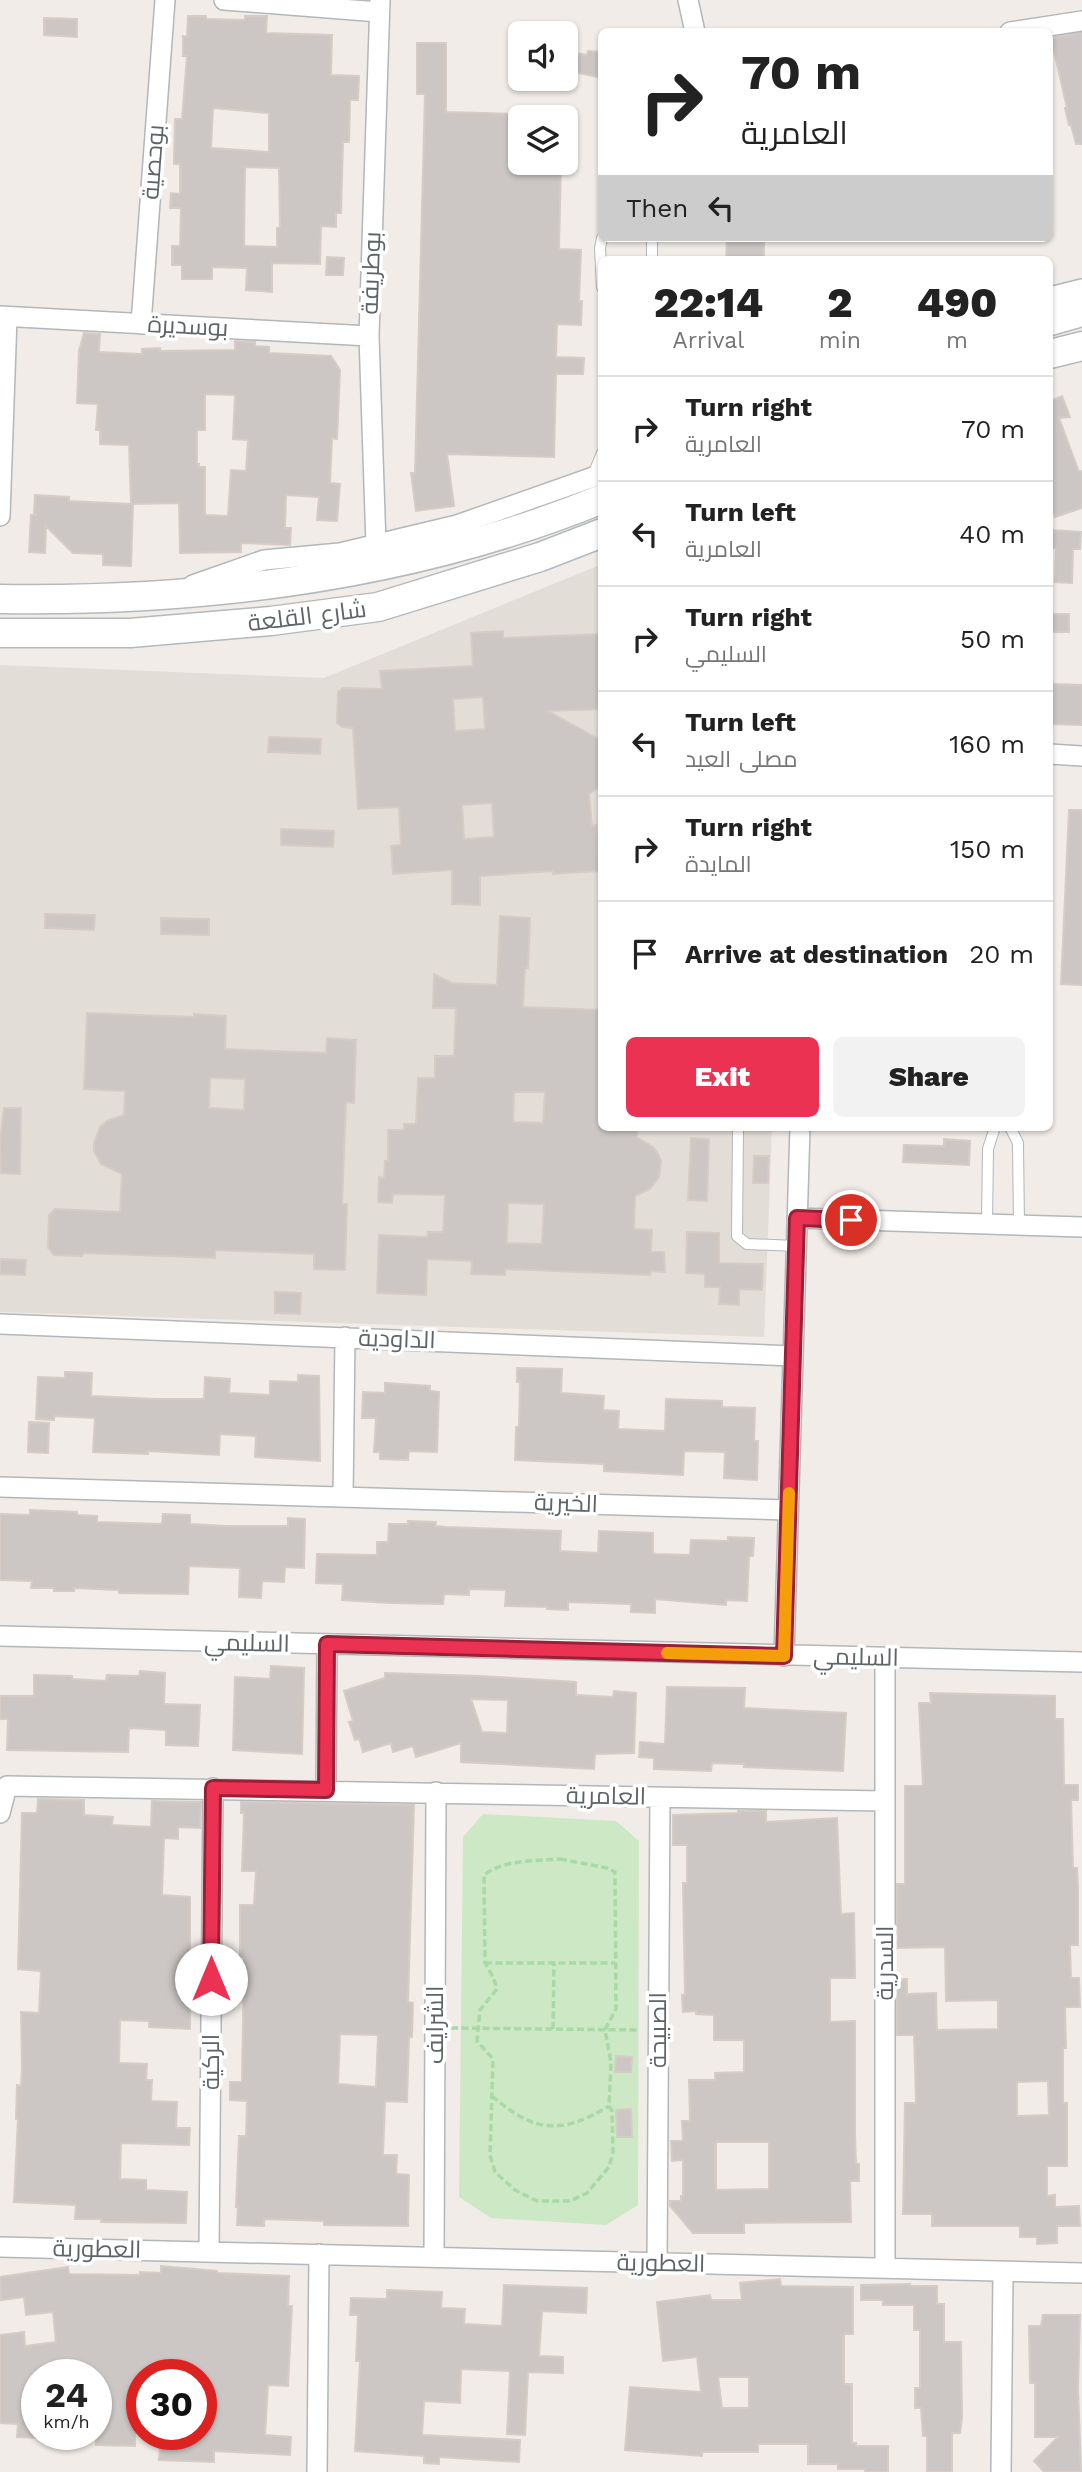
<!DOCTYPE html>
<html lang="en">
<head>
<meta charset="utf-8">
<style>
	:root { --surface:#fff; --page:#f2f2f2; --text:#222; --muted:#767676; --line:#e0e0e0; --accent:#eb3253 }
	body { margin:0; font-family:"Work Sans",Cairo,sans-serif; background:var(--page); color:var(--text); height:100vh; display:flex; flex-direction:column; font-size:26px; white-space:nowrap }
	* { box-sizing:border-box; margin:0 }
	p { font-size:23px; color:var(--muted) }
	.icon { flex:none; width:38px; height:38px; fill:none; stroke:currentColor; stroke-width:2; stroke-linecap:round; stroke-linejoin:round }
	.map { position:relative; flex:1; overflow:hidden }
	.drawer { position:absolute; left:598px; top:256px; width:455px; height:875px; display:flex; flex-direction:column; background:var(--surface); border-radius:10px; box-shadow:0 2px 5px #0004 }
	.drawer>* { flex:none }
	.hud { position:absolute; left:598px; top:28px; width:455px; height:214px; border-radius:10px; box-shadow:0 2px 5px #0004; background:#fff; color:var(--text); overflow:hidden }
	.tools { position:absolute; left:508px; top:21px; display:grid; gap:14px }
	.tools a { display:grid; place-items:center; width:70px; height:70px; border-radius:10px; background:var(--surface); box-shadow:0 2px 5px #0004; font-size:35px }
	.speed { position:absolute; left:21px; top:2359px; display:flex; gap:14px; font-size:35px; font-weight:700; text-align:center }
	.speed>* { display:grid; place-content:center; width:91px; height:91px; border-radius:50%; background:var(--surface); box-shadow:0 2px 5px #0004; line-height:1 }
	.speed small { font-size:18px; font-weight:400 }
	.speed .limit { border:10px solid #d22; background:#fff; color:#111 }
	.pin { position:absolute; display:grid; place-items:center; width:60px; height:60px; color:#fff; margin:-30px; border:4px solid #fff; border-radius:50%; box-shadow:0 2px 7px #0007 }
	.me { position:absolute; width:77px; margin:-38px; rotate:0deg; stroke-linejoin:round; filter:drop-shadow(0 0 5px #0008) }
	.turn { display:flex; align-items:center; gap:24px; height:147px; padding:0 28px; font-size:32px }
	.turn .icon { width:91px; height:91px; stroke-width:2.5 }
	.turn b { display:block; font-size:49px; line-height:60px }
	.then { display:flex; align-items:center; height:66px; padding:0 28px; background:#0003; gap:14px; font-size:26px }
	.eta { display:flex; justify-content:space-evenly; align-items:center; height:119px; text-align:center }
	.eta b { font-size:42px; font-weight:800; line-height:49px }
	.action { display:flex; gap:14px; margin-top:auto; padding:14px 28px }
	.action a { flex:1; height:80px; border-radius:10px; background:var(--accent); color:#fff; font-size:28px; font-weight:800; line-height:80px; text-align:center }
	.action a+a { background:var(--page); color:var(--text) }
	ul { padding:0; list-style:none }
	li { display:flex; align-items:center; gap:21px; height:105px; padding:0 28px; border-top:2px solid var(--line) }
	li div { flex:1 }
	li b { display:block; font-size:26px }
	li em { font-style:normal }
	.map>svg:first-child { display:block }
	.education { fill:#e3ddd8 }
	.green { fill:#cde8c4 }
	.building { fill:#ccc7c4; stroke:#d6ccc5; stroke-width:2; fill-rule:evenodd }
	.lines { fill:none; stroke-linecap:round; stroke-linejoin:round }
	.service-casing { stroke:#b2b7b9; stroke-width:12 }
	.minor-casing { stroke:#b2b7b9; stroke-width:22 }
	.secondary-casing { stroke:#b3b9bc; stroke-width:31 }
	.path { stroke:#a7daa7; stroke-width:3.5; stroke-dasharray:7 3.5; stroke-linecap:butt }
	.service { stroke:#fff; stroke-width:10 }
	.minor { stroke:#fff; stroke-width:19 }
	.secondary { stroke:#fff; stroke-width:28 }
	.route-casing { stroke:#992036; stroke-width:18 }
	.route { stroke:#eb3253; stroke-width:12 }
	.slow { stroke:#f59e0b; stroke-width:12 }
	.labels { text-anchor:middle; stroke-width:7; stroke-linejoin:round; paint-order:stroke }
	.street-label { font-size:24px; fill:#5e6567; stroke:#fff }
</style>
</head>
<body>
<div class="map">
<svg width="1082" height="2472" viewBox="0 0 1082 2472">
	<rect width="100%" height="100%" fill="#f1ece7"/>
	<path class="education" d="M602,564V1127H772L764,1337L0,1312V665L324,678Z"/>
	<path class="green" d="M483,1814L616,1821L639,1841L638,2205L606,2225L491,2218L459,2197L463,1837Z"/>
	<path class="building" d="M188,16H206V19L245,20V16H267L266,33L332,35L331,75L359,76L358,100H350L349,142H343L341,213H336V227L321,226L320,264L272,263V292L246,290L247,268L212,267V279H182V265H172V246H180L181,208H170L171,193L180,194V164H174L175,119H182L187,56H183V36L187,37ZM213,108L269,113V152L211,148ZM245,167L279,168L280,228H277V247L244,246Z
		M44,18L77,19V37L44,35Z
		M1082,33V144H1076L1071,125H1069L1065,108H1067L1051,38Z
		M417,43H446V112L520,114V163H561L559,249L581,250L579,301H582L581,325L557,324L556,357L584,358L583,374H556L554,457L447,454L454,506L416,511L411,473H415L425,94H417Z
		M565,51L587,55L588,51L602,52V78L565,70Z
		M727,238L764,239V259H726Z
		M327,257L344,258L343,275H326Z
		M84,333L100,334L99,352L142,354V349L160,348V351L235,350V341L255,342V346L269,347V353L331,356L340,370L337,439L332,438L330,483L340,484L337,521L317,520L319,497L286,495L285,528H291L290,545L241,543V552L180,553L179,503L133,504L131,566L103,565V554L73,553L46,526L45,553L29,552L31,515H36L34,513L35,495L69,497V501L131,504L129,445L100,444V430H96L98,404L77,403L79,351ZM205,394L235,395L233,439L248,440L246,471L231,470L228,516L205,515V467H199V464H197V430H205Z
		M1062,396L1070,417L1059,418L1079,472L1082,471V508L1055,517L1050,503V398L1053,400Z
		M1051,530L1081,532L1080,549H1073L1072,583L1055,582L1056,548H1050Z
		M1050,614H1069V632H1050Z
		M503,631V638L602,634V709L548,711L602,741V785L589,794L592,826L596,825L599,871L553,874V871L480,876V905L452,904V870L393,874L391,846L401,845L399,807L358,809L353,728L342,727L337,723L338,692L343,688L382,689L380,671L473,666L471,633ZM483,697L485,729L455,731L453,699ZM492,803L494,837L464,839L462,805Z
		M1053,684L1082,685V725L1051,724Z
		M269,737L321,739L320,754L268,752Z
		M1069,810H1082V985L1061,984Z
		M281,829L334,831L333,847L281,845Z
		M45,914L95,915L94,930L45,928Z
		M500,916L530,918L528,968H525L523,1007L602,1010V1127H638L637,1137L653,1147L658,1154L661,1161L659,1177L650,1189L635,1196L634,1229L652,1230L651,1252H664L665,1272L651,1271L650,1275L505,1269V1275L471,1274L472,1261L427,1259L426,1295L377,1293L379,1235L427,1237L428,1232H443L445,1195L393,1194L392,1203L378,1202L379,1177L384,1178L385,1161H388V1130H404V1124H416L418,1078H435V1056H454L456,1008H433L434,974L452,983L497,985ZM514,1092H545L543,1123L513,1122ZM508,1203L544,1204L542,1244L507,1243Z
		M161,918L209,919V935L161,934Z
		M87,1013L194,1017V1014L226,1016L225,1049L326,1053L327,1038L356,1040L354,1103L346,1102L342,1204H347L345,1270L314,1269V1254L215,1250V1258L84,1253L82,1256L54,1255L48,1248L49,1215L55,1209L120,1212L122,1174L101,1164L94,1151V1143L100,1127L107,1121L124,1115L125,1091L84,1089ZM210,1078L245,1079L244,1110L209,1108Z
		M4,1108H21L20,1174L1,1173L0,1142Z
		M691,1138L709,1139L707,1201L688,1200Z
		M944,1139L970,1141L969,1165L903,1162L904,1145L944,1146Z
		M754,1156H769L768,1183H753Z
		M687,1232L719,1233V1263L763,1264L762,1290L739,1289V1305L719,1304L720,1287H705V1274L686,1273Z
		M0,1259L26,1260L25,1275L0,1274Z
		M275,1292L301,1293L300,1314L275,1313Z
		M517,1368L562,1369L561,1393L604,1396L603,1410L619,1411L618,1429L665,1431L666,1399L722,1401V1407L755,1408L754,1441H758L757,1480L724,1478L725,1452L684,1451L683,1475L604,1471V1464L515,1460L516,1427H519L520,1382H517Z
		M65,1372L92,1373L91,1396L156,1399H204L205,1377L230,1379L229,1393L270,1395V1381L298,1382V1375L319,1376L320,1461L255,1457L256,1436L220,1434L219,1455L148,1451V1454L93,1452L95,1418L54,1416V1420L36,1419L38,1377L65,1378Z
		M385,1383L430,1386V1391L439,1392L437,1452L409,1451L408,1460L380,1459V1452H374L376,1418H362L363,1392L385,1393Z
		M29,1422L49,1423L48,1453L28,1452Z
		M30,1510L77,1512V1515L97,1516V1522L162,1524L163,1514L190,1515V1524L226,1526H288V1518L305,1519L304,1568L285,1567L284,1582L262,1581L261,1598L239,1597L240,1568L189,1566L188,1594L119,1593V1590L74,1588V1591H54V1588H31L32,1581L0,1580V1514L30,1515Z
		M408,1521L436,1522L435,1526L446,1527L561,1531L560,1551L598,1553L599,1531L653,1533V1553L656,1554L690,1555L691,1540L728,1541V1537L754,1538L753,1556H749L747,1601L726,1600V1605L655,1599V1613L631,1612V1604L568,1602V1610L547,1609V1607L505,1606L506,1590L469,1589V1595L444,1594L443,1604L390,1603L342,1600L343,1584L316,1583L317,1554L377,1555V1542H388L389,1524H408Z
		M271,1666L304,1668L302,1754L233,1750L235,1677L270,1679Z
		M140,1671L165,1673L164,1704L200,1705L198,1746L166,1745V1730L129,1728L128,1752L7,1750L8,1719H0V1696H34V1675L72,1676V1679L106,1681L107,1675L139,1676Z
		M385,1673L480,1676L576,1682V1695L613,1697L614,1691L636,1693L634,1753L595,1754L594,1769L461,1762V1743L416,1757L413,1746L393,1752L391,1743L363,1752L359,1738L355,1740L349,1722L353,1721L344,1691L385,1678ZM471,1699L508,1700L507,1733L482,1732Z
		M667,1687L745,1688L744,1708L846,1713L843,1771L744,1767V1764L712,1763L711,1771L654,1769V1758L639,1757L640,1742L665,1744Z
		M930,1693L1055,1696V1719H1063L1064,1785H1078V1800H1071L1073,1868H1077L1078,1886V1945H1070L1071,1978H1079L1080,2007H1065L1066,2048H1063V2103H1067V2166H1047V2196L1055,2195V2207L1079,2206L1080,2226H1057V2243L1037,2244V2237H1020V2226H932V2214H903L905,2103H916L914,2035H897V1979H907V1994L936,1993L937,2030L998,2029V2000L946,2001L945,1947L897,1948V1884H905V1786H923L919,1703H931ZM1048,2081L1049,2115L1017,2116V2082Z
		M38,1799L84,1800V1815L113,1817L112,1825L151,1827L152,1801L201,1802L200,1828L178,1827V1839L164,1838L162,1895L190,1897V2029L149,2027V2021L120,2020L119,2063L147,2064L146,2080H152L151,2101L177,2102L176,2128H190L189,2145L121,2143L120,2179L146,2180V2190L187,2192L186,2223L101,2222V2219H75L76,2205L14,2202L18,2119H16L17,2085L21,2086L22,2067L21,2012L39,2013L41,1971L18,1969L22,1813H37Z
		M241,1802L414,1805L408,2002L413,2003L412,2037H409L407,2102L385,2101L383,2155H397L396,2174L409,2175L408,2226L324,2225V2221L264,2219V2226L237,2225L238,2207H236L239,2136H246L247,2101L230,2100V2082H242L244,1957H240V1905H254L256,1871H242L244,1813H241ZM340,2034L378,2035L376,2087L338,2084Z
		M738,1811H766V1822L837,1818L841,1914L854,1913L855,1978H830V2022L855,2021V2134L856,2164H859V2181H850L851,2222L744,2223V2233H693L670,2206V2201H681V2196H683V2160L672,2161L671,2141H683L682,2121H690L689,2080H715V2073L744,2072V2040H714V2015L696,2014V2011L683,2012L682,1995H685L683,1883H687V1845H673V1815L738,1813ZM716,2142H769V2189L716,2190Z
		M616,2056L632,2057L631,2072H615Z
		M631,2109L632,2137H617L616,2110Z
		M161,2266L217,2271V2273L289,2276L288,2306H292L288,2386L268,2385L265,2435L291,2437L290,2455L214,2451V2462L159,2460L161,2434H201V2375H137L135,2446L96,2445L97,2375H37V2438L17,2437L18,2424L0,2423V2335L24,2332L25,2346L56,2342L53,2312L26,2315L24,2297L1,2300L0,2277L68,2267L69,2274L140,2275V2272L161,2273Z
		M780,2279L781,2286L853,2287V2334H844V2384H852V2443H856V2446H888V2472H865V2469H838V2464H808V2444H758V2452H702V2456L625,2450L630,2387L701,2392L697,2357L663,2361L657,2302L710,2295L711,2300H742L740,2283ZM718,2377H749V2408H722Z
		M910,2284V2286H937V2304H944V2342H961L962,2418L960,2433H952V2472H927V2436H923L921,2408H915V2388H920V2330H914V2305H883V2300H861V2285Z
		M504,2285L587,2288L586,2313L542,2311L539,2356L563,2357V2373L528,2372L525,2435L507,2434L510,2371L461,2369L460,2403L424,2401L422,2435L520,2440L519,2462L439,2457V2464L424,2463V2456L355,2451L360,2361H356L358,2315H350L351,2298L387,2299V2290L442,2292L441,2308L465,2309L464,2324L502,2326Z
		M1043,2315H1080L1078,2387L1081,2472H1044L1034,2461L1058,2437H1035V2383H1030L1029,2326H1041Z"/>
	<g class="lines">
		<g class="service-casing">
			<path id="service" d="M652,259V238
				M602,287L600,248L602,238
				M593,475L602,453
				M738,1127L737,1236L747,1244L796,1246
				M1010,1127L1018,1143L1019,1225
				M987,1224L988,1149L995,1127"/>
		</g>
		<g class="minor-casing">
			<path id="minor" d="M224,0L379,12
				M688,0L695,32
				M1010,32L1082,21
				M1050,297L1082,289
				M0,316L369,336
				M141,324L165,0
				M0,516L7,317
				M376,545L369,336L380,0
				M193,585L264,560L340,553L457,525L602,474
				M1050,754L1082,756
				M797,1218L1082,1227
				M0,1324L793,1356
				M0,1487L788,1510
				M343,1496L345,1337
				M0,1636L1082,1662
				M784,1656L800,1127
				M326,1790L327,1645
				M0,1813L7,1786L885,1801
				M0,2247L1082,2273
				M209,2252L213,1788
				M434,2257L436,1792
				M657,2263L660,1797
				M885,2268V1658
				M317,2472L319,2254
				M1001,2472L1003,2272"/>
		</g>
		<g class="secondary-casing">
			<path id="secondary" d="M1050,321L1082,312
				M1050,354L1082,346
				M0,599C205,602 411,577 602,499
				M0,633H130L271,621L378,607L540,557L602,533"/>
		</g>
		<path class="path" d="M560,1859L607,1868L615,1872L616,2009L605,2030L611,2063L609,2106L612,2111L613,2152L609,2167L587,2193L570,2201H537L515,2190L495,2172L490,2155L493,2059L477,2041L480,2010L497,1989L493,1977L485,1963L484,1875C505,1859 536,1861 560,1859Z
			M485,1963H615
			M451,2028L640,2030
			M553,2029L554,1963
			M492,2096C535,2133 561,2135 609,2106"/>
		<use href="#service" class="service"/>
		<use href="#minor" class="minor"/>
		<use href="#secondary" class="secondary"/>
	</g>
	<g class="lines">
		<g class="route-casing">
			<path id="route" d="M211,1979L213,1788L326,1790L327,1644L784,1656L797,1218L851,1220"/>
		</g>
		<use href="#route" class="route"/>
		<path class="slow" d="M667,1653L784,1656L789,1493"/>
	</g>
	<g class="labels">
		<g class="street-label">
			<text transform="translate(153 162) rotate(-86)" y="8">بوحصية</text>
			<text transform="translate(371 273) rotate(-88)" y="8">بوطريفة</text>
			<text transform="translate(188 326) rotate(3)" y="8">بوسديرة</text>
			<text transform="translate(307 616) rotate(-7)" y="8">شارع القلعة</text>
			<text transform="translate(397 1339) rotate(2)" y="8">الداودية</text>
			<text transform="translate(566 1503) rotate(2)" y="8">الخيرية</text>
			<text transform="translate(247 1643) rotate(1)" y="8">السليمي</text>
			<text transform="translate(856 1657) rotate(1)" y="8">السليمي</text>
			<text transform="translate(606 1796) rotate(1)" y="8">العامرية</text>
			<text transform="translate(885 1963) rotate(-90)" y="8">السدرية</text>
			<text transform="translate(435 2025) rotate(-90)" y="8">الشرايف</text>
			<text transform="translate(658 2030) rotate(-90)" y="8">الصبيحة</text>
			<text transform="translate(211 2062) rotate(-90)" y="8">الركية</text>
			<text transform="translate(97 2249) rotate(1)" y="8">العطورية</text>
			<text transform="translate(661 2263) rotate(1)" y="8">العطورية</text>
		</g>
	</g>
</svg>
<div class="tools">
<a><svg class="icon" aria-label="sound" viewBox="0 0 24 24"><path d="M4 9h4l5-4v14l-5-4H4zM17 9q2 3 0 6"/></svg></a>
<a><svg class="icon" aria-label="layers" viewBox="0 0 24 24"><path d="M12 4l9 5-9 5-9-5zM3 14l9 5 9-5"/></svg></a>
</div>
<div class="speed"><div>24<small>km/h</small></div><div class="limit">30</div></div>
<div class="pin" style="left:851px;top:1220px;background:#d93025"><svg class="icon" aria-label="arrive" viewBox="0 0 24 24"><path d="M6 21V4h12l-3 4 3 4H6"/></svg></div>
<svg class="me" style="left:211px;top:1979px" viewBox="-20 -20 40 40"><circle r="19" fill="#fff"/><path d="M0-13L10 11 0 6-10 11z" fill="#eb3253"/></svg>
<div class="hud">
<div class="turn"><svg class="icon" aria-label="right" viewBox="0 0 24 24"><path d="M7 20v-9h11M14 6l5 5-5 5"/></svg><div><b>70 m</b>العامرية</div></div>
<div class="then">Then<svg class="icon" aria-label="left" viewBox="0 0 24 24"><path d="M17 20v-9H6M10 6l-5 5 5 5"/></svg></div>
</div>
<section class="drawer">
<div class="eta">
<div><b>22:14</b><p>Arrival</p></div>
<div><b>2</b><p>min</p></div>
<div><b>490</b><p>m</p></div>
</div>
<ul>
<li><svg class="icon" aria-label="right" viewBox="0 0 24 24"><path d="M7 20v-9h11M14 6l5 5-5 5"/></svg><div><b>Turn right</b><p>العامرية</p></div><em>70 m</em></li>
<li><svg class="icon" aria-label="left" viewBox="0 0 24 24"><path d="M17 20v-9H6M10 6l-5 5 5 5"/></svg><div><b>Turn left</b><p>العامرية</p></div><em>40 m</em></li>
<li><svg class="icon" aria-label="right" viewBox="0 0 24 24"><path d="M7 20v-9h11M14 6l5 5-5 5"/></svg><div><b>Turn right</b><p>السليمي</p></div><em>50 m</em></li>
<li><svg class="icon" aria-label="left" viewBox="0 0 24 24"><path d="M17 20v-9H6M10 6l-5 5 5 5"/></svg><div><b>Turn left</b><p>مصلى العيد</p></div><em>160 m</em></li>
<li><svg class="icon" aria-label="right" viewBox="0 0 24 24"><path d="M7 20v-9h11M14 6l5 5-5 5"/></svg><div><b>Turn right</b><p>المايدة</p></div><em>150 m</em></li>
<li><svg class="icon" aria-label="arrive" viewBox="0 0 24 24"><path d="M6 21V4h12l-3 4 3 4H6"/></svg><div><b>Arrive at destination</b></div><em>20 m</em></li>
</ul>
<div class="action"><a>Exit</a><a>Share</a></div>
</section>
</div>
</body>
</html>
